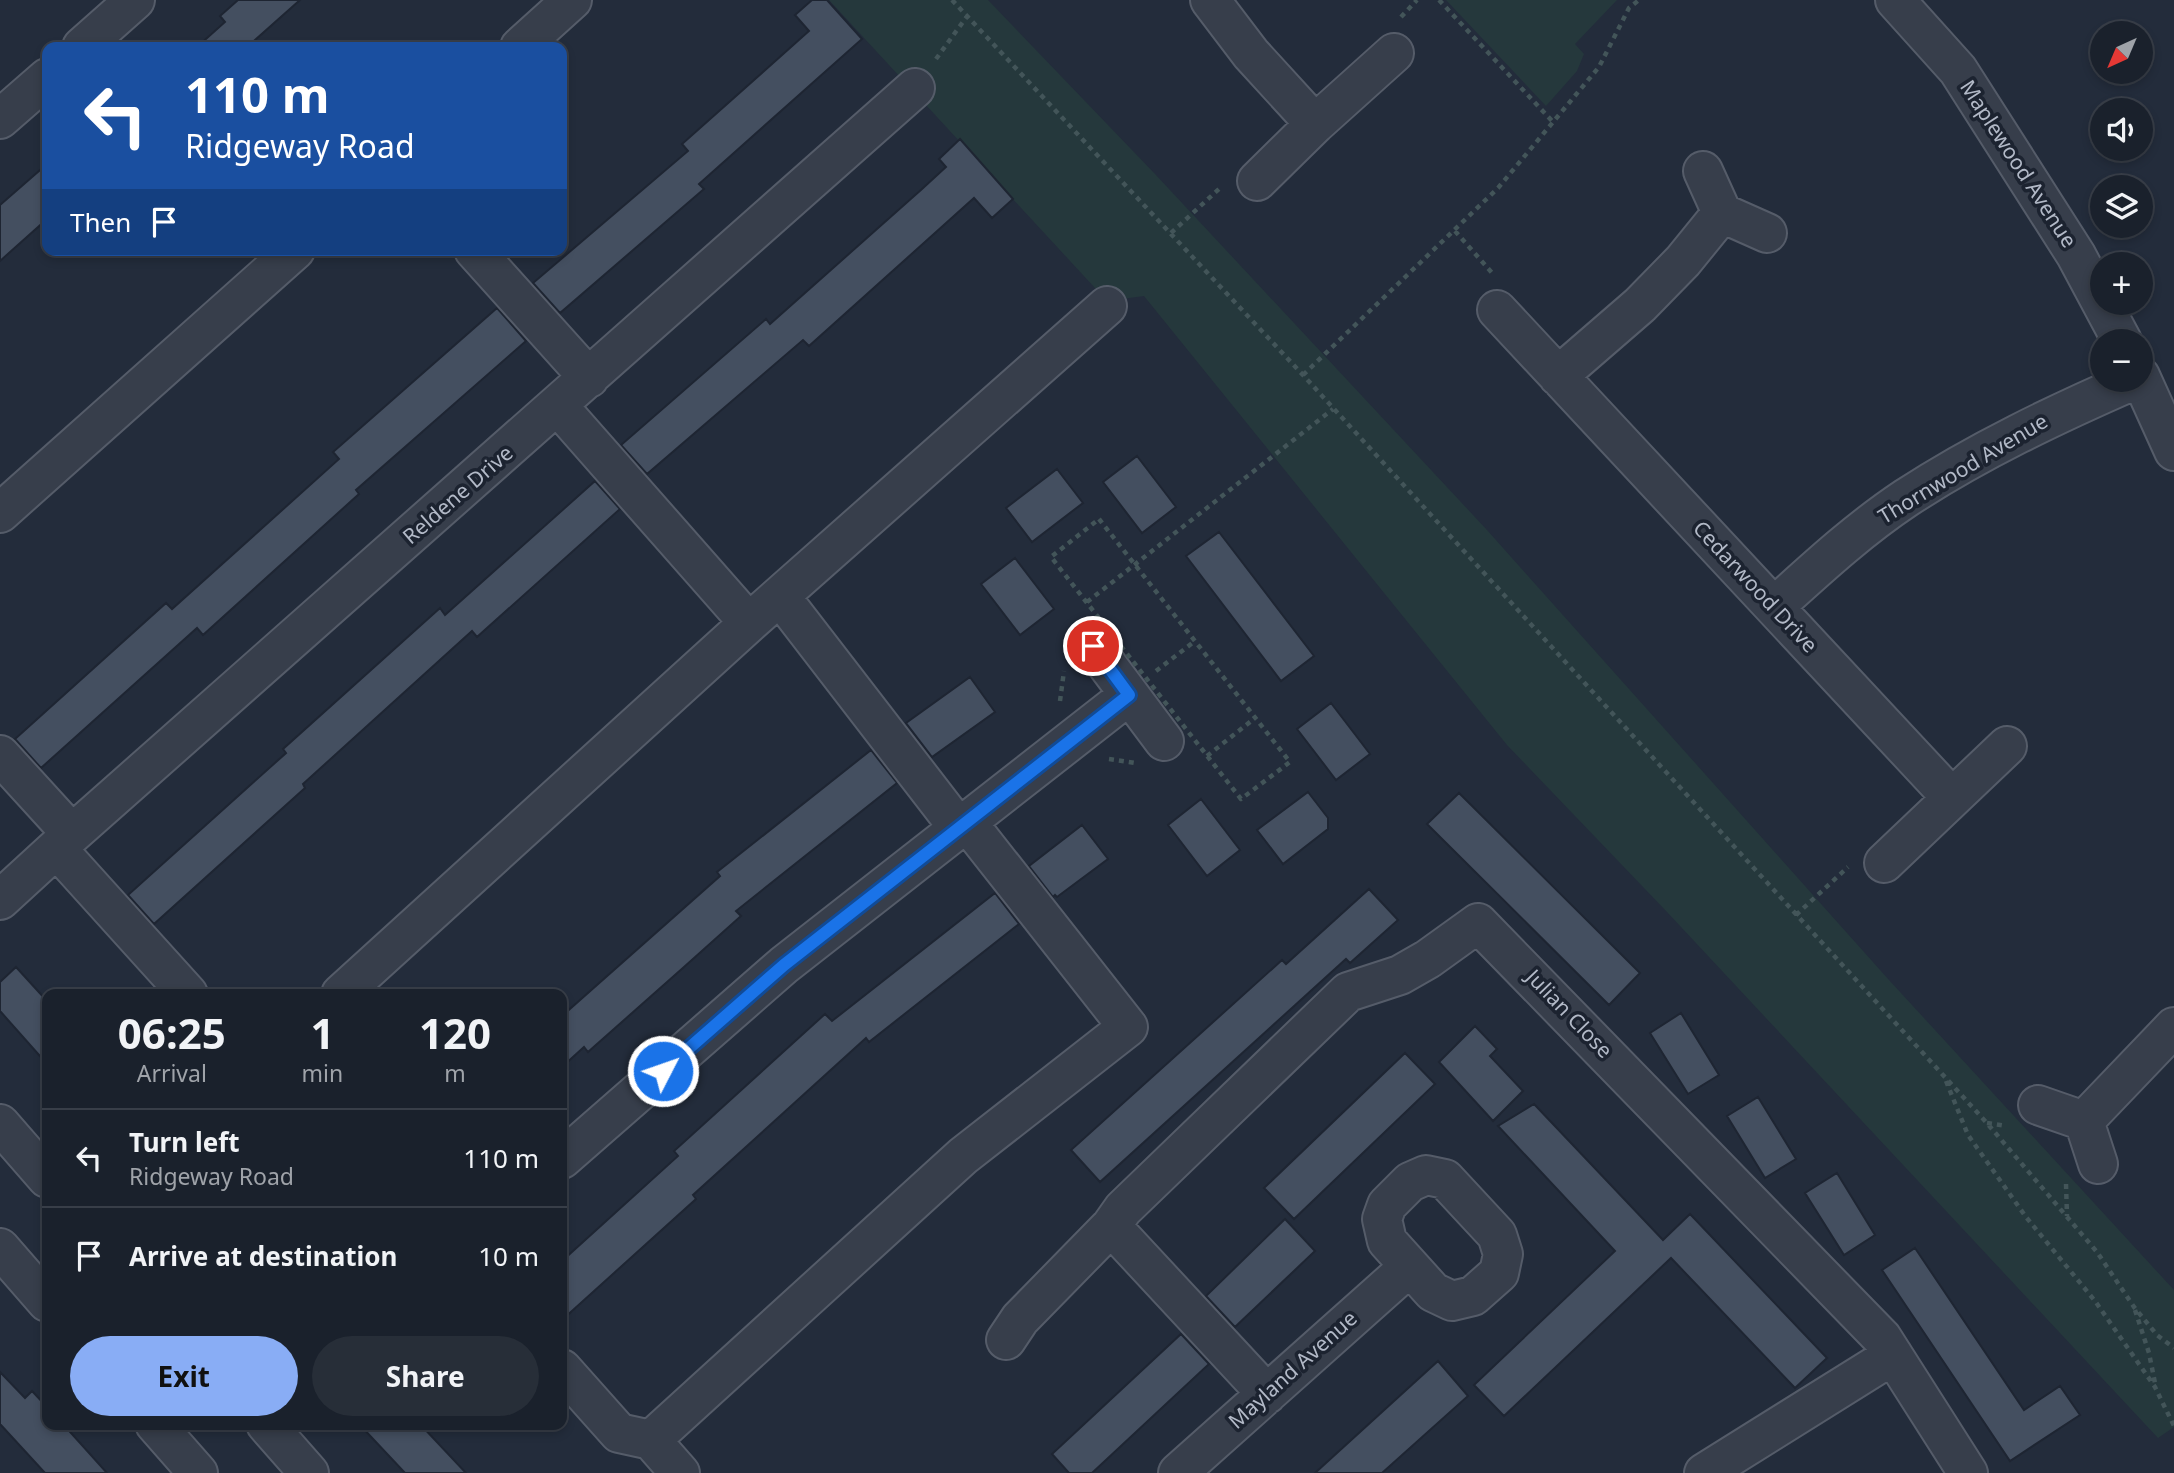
<!DOCTYPE html>
<html lang="en">
<head>
<meta charset="utf-8">
<style>
	:root { --surface:#1a212c; --page:#272e38; --text:#f1f3f6; --muted:#9fa3a9; --line:#383e48; --accent:#89adf5 }
	body { margin:0; font-family:"Noto Sans",sans-serif; background:var(--page); color:var(--text); height:100vh; display:flex; flex-direction:column; font-size:26px; white-space:nowrap }
	* { box-sizing:border-box; margin:0 }
	p { font-size:23px; color:var(--muted) }
	.icon { flex:none; width:38px; height:38px; fill:none; stroke:currentColor; stroke-width:2; stroke-linecap:round; stroke-linejoin:round }
	.map { position:relative; flex:1; overflow:hidden }
	.side { position:absolute; left:42px; top:989px; width:525px; height:441px; display:flex; flex-direction:column; background:var(--surface); border-radius:14px; box-shadow:0 4px 10px #0003,0 0 0 2px var(--line) }
	.side>* { flex:none }
	.top-card { position:absolute; left:42px; top:42px; width:525px; height:214px; border-radius:14px; box-shadow:0 4px 10px #0003,0 0 0 2px var(--line); background:#1a4fa0; color:#fff; overflow:hidden }
	.needle { width:46px; rotate:224deg }
	.fabs { position:absolute; left:2090px; top:21px; display:grid; gap:14px }
	.fabs a { display:grid; place-items:center; width:63px; height:63px; border-radius:50%; background:var(--surface); box-shadow:0 4px 10px #0003,0 0 0 2px var(--line); font-size:35px }
	.pin { position:absolute; display:grid; place-items:center; width:60px; height:60px; color:#fff; margin:-30px; border:4px solid #fff; border-radius:50%; box-shadow:0 2px 7px #0007 }
	.me { position:absolute; width:77px; margin:-38px; rotate:49deg; stroke-linejoin:round; filter:drop-shadow(0 0 5px #0008) }
	.turn { display:flex; align-items:center; gap:24px; height:147px; padding:0 28px; font-size:32px }
	.turn .icon { width:91px; height:91px; stroke-width:2.5 }
	.turn b { display:block; font-size:49px; line-height:60px }
	.then { display:flex; align-items:center; height:66px; padding:0 28px; background:#0003; gap:14px; font-size:26px }
	.eta { display:flex; justify-content:space-evenly; align-items:center; height:119px; text-align:center }
	.eta b { font-size:42px; font-weight:700; line-height:49px }
	.primary-button { display:flex; gap:14px; margin-top:auto; padding:14px 28px }
	.primary-button a { flex:1; height:80px; border-radius:42px; background:var(--accent); color:#111; font-size:28px; font-weight:700; line-height:80px; text-align:center }
	.primary-button a+a { background:var(--page); color:var(--text) }
	ul { padding:0; list-style:none }
	li { display:flex; align-items:center; gap:21px; height:98px; padding:0 28px; border-top:2px solid var(--line) }
	li div { flex:1 }
	li b { display:block; font-size:26px }
	li em { font-style:normal }
	.map>svg:first-child { display:block }
	.green { fill:#25383c }
	.building { fill:#444f60; stroke:#1e2532; stroke-width:2 }
	.lines { fill:none; stroke-linecap:round; stroke-linejoin:round }
	.minor-casing { stroke:#555c69; stroke-width:42 }
	.path { stroke:#435559; stroke-width:4.5; stroke-dasharray:5 5; stroke-linecap:butt }
	.minor { stroke:#373e4b; stroke-width:38 }
	.route-casing { stroke:#114b97; stroke-width:18 }
	.route { stroke:#1a73e8; stroke-width:12 }
	.labels { text-anchor:middle; stroke-width:7; stroke-linejoin:round; paint-order:stroke }
	.street-label { font-size:21px; fill:#b2b9c7; stroke:#1c2330 }
</style>
</head>
<body>
<div class="map">
<svg width="2174" height="1473" viewBox="0 0 2174 1473">
	<rect width="100%" height="100%" fill="#232c3b"/>
	<path class="green" d="M829,0H988L1155,174L1487,530L1889,980L2174,1290V1427L2158,1438L1667,912L1507,745L1144,296L1107,301Z
		M1446,0H1617L1575,44L1584,54L1577,71L1546,106Z"/>
	<path class="building" d="M238,0H300L247,47H197L225,22L220,16Z
		M812,0H827L862,39L699,184L704,189L560,313L533,283L688,151L682,144L809,31L795,15Z
		M960,139L1013,199L992,218L974,198L809,346L803,340L647,474L621,445L766,319L770,324L922,189L946,167L939,159Z
		M47,164V219L0,261V205Z
		M497,308L526,341L356,490L359,494L203,635L197,628L41,768L15,739L166,603L172,609L339,459L333,452Z
		M1137,456L1176,507L1142,533L1103,482Z
		M1057,469L1083,503L1032,542L1006,508Z
		M595,481L620,509L477,637L472,631L303,784L305,788L154,924L128,895L286,753L283,749L440,608L445,615Z
		M1219,532L1314,656L1281,681L1186,556Z
		M1015,558L1054,609L1020,635L981,584Z
		M970,677L995,712L932,757L906,723Z
		M1331,703L1370,754L1336,780L1297,729Z
		M871,750L897,783L736,911L741,916L684,967L588,1052L584,1047L562,1067V1016L720,876L717,872Z
		M1308,792L1328,818V829L1283,864L1257,830Z
		M1459,793L1640,973L1609,1005L1427,824Z
		M1201,799L1240,850L1207,876L1168,825Z
		M1082,825L1108,859L1057,897L1055,895L1053,897L1029,866Z
		M1369,889L1398,920L1350,963L1346,959L1100,1182L1071,1150L1282,960L1286,964Z
		M995,893L1019,924L869,1042L866,1038L693,1195L696,1199L562,1320V1261L678,1156L674,1151L825,1014L832,1021Z
		M16,967L47,1001V1064L0,1011V982Z
		M1681,1013L1719,1075L1688,1094L1650,1033Z
		M1475,1026L1497,1049L1490,1056L1523,1091L1493,1121L1439,1062Z
		M1405,1053L1435,1084L1294,1219L1264,1188Z
		M1758,1097L1796,1159L1765,1178L1727,1116Z
		M1534,1104L1663,1240L1690,1214L1827,1358L1795,1388L1671,1258L1504,1416L1474,1385L1615,1251L1498,1126Z
		M1837,1173L1875,1235L1844,1255L1805,1193Z
		M1285,1219L1315,1251L1235,1327L1206,1296Z
		M1915,1248L2024,1410L2060,1386L2080,1415L2010,1461L1882,1270Z
		M1181,1334L1209,1364L1092,1473H1069L1052,1454Z
		M1438,1361L1468,1396L1382,1473H1315Z
		M0,1372L25,1398L32,1391L47,1407V1424H63L107,1473H45L0,1424Z
		M359,1424H420L466,1473H405Z"/>
	<g class="lines">
		<g class="minor-casing">
			<path id="minor" d="M1210,0L1251,54L1315,124
				M1895,0L1958,70L2076,255L2122,341
				M82,47L135,0
				M520,47L572,0
				M0,119L47,78
				M1703,171L1722,213L1767,233
				M1257,181L1315,124L1394,53
				M474,250L589,378
				M1497,310L1952,798
				M1558,376L1640,305L1683,261L1722,213
				M2140,376L2174,451
				M558,406L749,623
				M0,513L295,250
				M780,596L958,827
				M1774,607C1816,569 1858,530 1906,498C1978,451 2056,414 2134,380
				M1093,646L1164,741
				M0,755L72,834
				M57,849L188,994
				M1884,863L2007,746
				M0,900L72,834L915,88
				M341,994L749,623L1107,306
				M2038,1105L2084,1121L2098,1164
				M2084,1121L2174,1027
				M0,1124L47,1178
				M562,1159L784,965L1129,695
				M1426,1175L1445,1179L1497,1235L1503,1254L1499,1273L1473,1296L1452,1301L1433,1292L1387,1241L1382,1219L1387,1205L1410,1182Z
				M1111,1226L1267,1394
				M0,1248L47,1302
				M1006,1340L1020,1319L1111,1226L1123,1209L1348,992L1400,975L1428,959L1478,923L1882,1338L1968,1473
				M562,1369L619,1433L651,1440L680,1473
				M155,1424L198,1473
				M266,1424L309,1473
				M651,1440L963,1156L1128,1027L966,821
				M1178,1473L1409,1267
				M1704,1473L1893,1355"/>
		</g>
		<path class="path" d="M952,0L1303,375L1986,1122L2097,1252L2134,1307L2157,1335L2174,1348
			M1439,0L1553,122
			M1401,17L1417,0
			M936,59L968,15
			M1455,231L1494,275
			M1171,233L1220,188
			M1303,375L1498,188L1599,67L1629,8L1639,0
			M1099,519L1290,762L1241,799L1051,557Z
			M1087,602L1333,409
			M1156,671L1195,641
			M1060,701L1064,671
			M1207,756L1255,718
			M1109,759L1135,763
			M1796,915L1848,867
			M1946,1081L1968,1135L2026,1217L2095,1301L2155,1387L2174,1426
			M1987,1123L2006,1126
			M2066,1184L2067,1216
			M2135,1310L2149,1353L2155,1383"/>
		<use href="#minor" class="minor"/>
	</g>
	<g class="lines">
		<g class="route-casing">
			<path id="route" d="M663,1071L784,965L1129,695L1093,646"/>
		</g>
		<use href="#route" class="route"/>
	</g>
	<g class="labels">
		<g class="street-label">
			<text transform="translate(2018 164) rotate(57)" y="7">Maplewood Avenue</text>
			<text transform="translate(1963 469) rotate(-31)" y="7">Thornwood Avenue</text>
			<text transform="translate(458 495) rotate(-41)" y="7">Reldene Drive</text>
			<text transform="translate(1755 587) rotate(47)" y="7">Cedarwood Drive</text>
			<text transform="translate(1569 1014) rotate(46)" y="7">Julian Close</text>
			<text transform="translate(1293 1370) rotate(-42)" y="7">Mayland Avenue</text>
		</g>
	</g>
</svg>
<div class="fabs">
<a><svg class="needle" viewBox="-14 -14 28 28"><path d="M0-13l5 13h-10z" fill="#e53935"/><path d="M0 13l5-13h-10z" fill="#9fa3a9"/></svg></a>
<a><svg class="icon" aria-label="sound" viewBox="0 0 24 24"><path d="M4 9h4l5-4v14l-5-4H4zM17 9q2 3 0 6"/></svg></a>
<a><svg class="icon" aria-label="layers" viewBox="0 0 24 24"><path d="M12 4l9 5-9 5-9-5zM3 14l9 5 9-5"/></svg></a>
<a>+</a>
<a>−</a>
</div>
<div class="pin" style="left:1093px;top:646px;background:#d93025"><svg class="icon" aria-label="arrive" viewBox="0 0 24 24"><path d="M6 21V4h12l-3 4 3 4H6"/></svg></div>
<svg class="me" style="left:663px;top:1071px" viewBox="-20 -20 40 40"><circle r="17" fill="#1a73e8" stroke="#fff" stroke-width="3"/><path d="M0-11L8 9 0 5-8 9z" fill="#fff"/></svg>
<div class="top-card">
<div class="turn"><svg class="icon" aria-label="left" viewBox="0 0 24 24"><path d="M17 20v-9H6M10 6l-5 5 5 5"/></svg><div><b>110 m</b>Ridgeway Road</div></div>
<div class="then">Then<svg class="icon" aria-label="arrive" viewBox="0 0 24 24"><path d="M6 21V4h12l-3 4 3 4H6"/></svg></div>
</div>
<section class="side">
<div class="eta">
<div><b>06:25</b><p>Arrival</p></div>
<div><b>1</b><p>min</p></div>
<div><b>120</b><p>m</p></div>
</div>
<ul>
<li><svg class="icon" aria-label="left" viewBox="0 0 24 24"><path d="M17 20v-9H6M10 6l-5 5 5 5"/></svg><div><b>Turn left</b><p>Ridgeway Road</p></div><em>110 m</em></li>
<li><svg class="icon" aria-label="arrive" viewBox="0 0 24 24"><path d="M6 21V4h12l-3 4 3 4H6"/></svg><div><b>Arrive at destination</b></div><em>10 m</em></li>
</ul>
<div class="primary-button"><a>Exit</a><a>Share</a></div>
</section>
</div>
</body>
</html>
